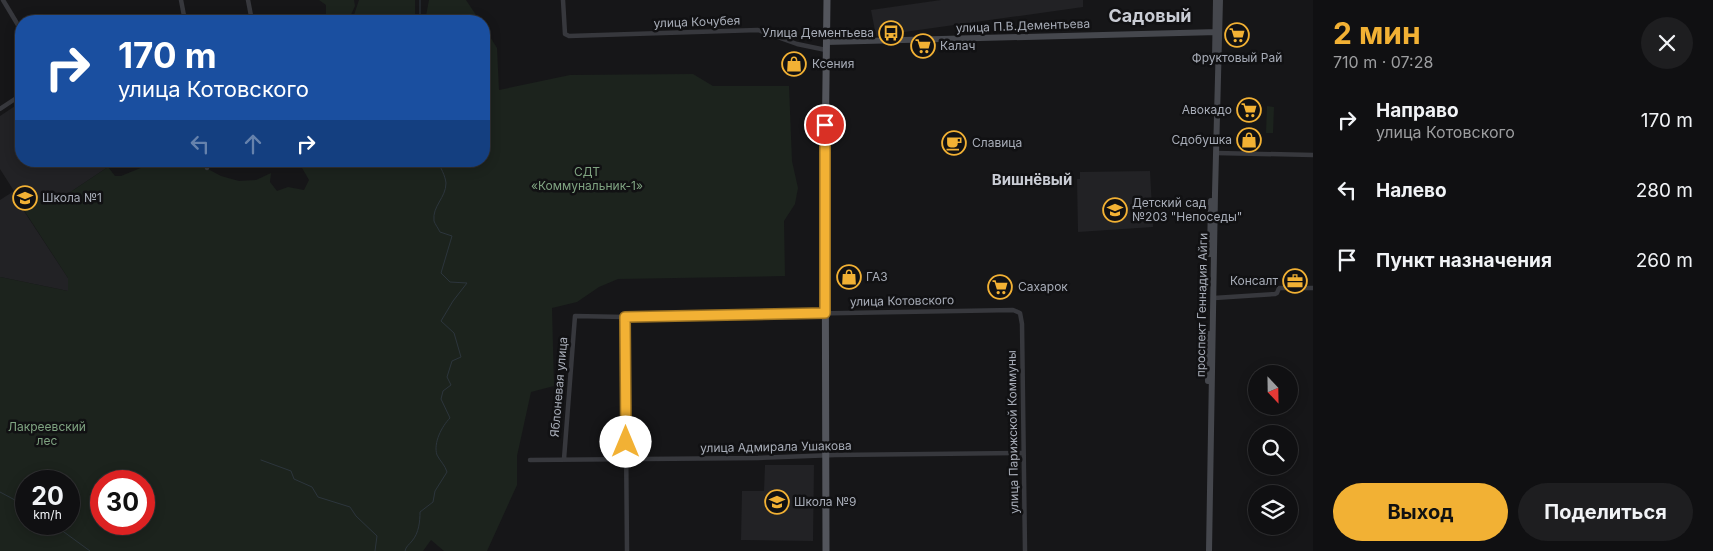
<!DOCTYPE html>
<html lang="ru">
<head>
<meta charset="utf-8">
<style>
	:root { --surface:#101012; --page:#1e1e20; --text:#f1f3f6; --muted:#9c9d9f; --line:#303032; --accent:#f2b134 }
	body { margin:0; font-family:Inter,sans-serif; background:var(--page); color:var(--text); height:100vh; display:flex; flex-direction:column; font-size:19px; white-space:nowrap }
	* { box-sizing:border-box; margin:0 }
	p { font-size:16px; color:var(--muted) }
	.icon { flex:none; width:28px; height:28px; fill:none; stroke:currentColor; stroke-width:2; stroke-linecap:round; stroke-linejoin:round }
	.map { position:relative; flex:1; overflow:hidden }
	.details { display:flex; flex-direction:column; background:var(--surface); width:400px }
	.details>* { flex:none }
	.hud { position:absolute; left:15px; top:15px; width:475px; height:152px; border-radius:20px; box-shadow:0 2px 12px #0003,0 0 0 1px var(--line); background:#1a4fa0; color:#fff; overflow:hidden }
	.needle { width:32px; rotate:158deg }
	.controls { position:absolute; left:1248px; top:365px; display:grid; gap:10px }
	.controls a { display:grid; place-items:center; width:50px; height:50px; border-radius:50%; background:var(--surface); box-shadow:0 2px 12px #0003,0 0 0 1px var(--line); font-size:25px }
	.speed { position:absolute; left:15px; top:470px; display:flex; gap:10px; font-size:25px; font-weight:700; text-align:center }
	.speed>* { display:grid; place-content:center; width:65px; height:65px; border-radius:50%; background:var(--surface); box-shadow:0 2px 12px #0003,0 0 0 1px var(--line); line-height:1 }
	.speed small { font-size:12px; font-weight:400 }
	.speed .limit { border:8px solid #d22; background:#fff; color:#111 }
	.pin { position:absolute; display:grid; place-items:center; width:42px; height:42px; color:#fff; margin:-21px; border:2px solid #fff; border-radius:50%; box-shadow:0 1px 5px #0007 }
	.me { position:absolute; width:55px; margin:-28px; rotate:0deg; stroke-linejoin:round; filter:drop-shadow(0 0 4px #0008) }
	.turn { display:flex; align-items:center; gap:18px; height:105px; padding:0 20px; font-size:22px }
	.turn .icon { width:65px; height:65px; stroke-width:2.5 }
	.turn b { display:block; font-size:35px; line-height:42px }
	.lanes { display:flex; align-items:center; height:48px; padding:0 20px; background:#0003; justify-content:center; gap:25px; direction:ltr }
	.lanes .off { opacity:.35 }
	.round { display:grid; place-items:center; flex:none; width:52px; height:52px; border-radius:26px; background:var(--page) }
	.overview { display:flex; align-items:center; justify-content:space-between; height:85px; padding:0 20px }
	h1 { font-size:30px; font-weight:700; line-height:38px; color:var(--accent) }
	.primary-button { display:flex; gap:10px; margin-top:auto; padding:10px 20px }
	.primary-button a { flex:1; height:58px; border-radius:30px; background:var(--accent); color:#111; font-size:20px; font-weight:700; line-height:58px; text-align:center }
	.primary-button a+a { background:var(--page); color:var(--text) }
	ul { padding:0; list-style:none }
	li { display:flex; align-items:center; gap:15px; height:70px; padding:0 20px }
	li div { flex:1 }
	li b { display:block; font-size:19px }
	li em { font-style:normal }
	main { display:flex; flex:1; min-height:0 }
	.map>svg:first-child { display:block }
	.built { fill:#222225 }
	.green { fill:#1c231d; fill-rule:evenodd }
	.lines { fill:none; stroke-linecap:round; stroke-linejoin:round }
	.stream { stroke:#2c353c; stroke-width:1 }
	.street { stroke:#37383d; stroke-width:4.5 }
	.secondary { stroke:#45474d; stroke-width:6 }
	.primary { stroke:#53555c; stroke-width:7 }
	.route-casing { stroke:#9d7322; stroke-width:12 }
	.route { stroke:#f2b134; stroke-width:9 }
	.labels { text-anchor:middle; stroke-width:5; stroke-linejoin:round; paint-order:stroke }
	.street-label { font-size:12px; fill:#a8adb8; stroke:#111113 }
	.poi-label { font-size:12px; fill:#a8adb8; stroke:#111113; text-anchor:start }
	.park-label { font-size:12px; fill:#7fa381; stroke:#111113 }
	.quarter-label { font-size:15px; font-weight:bold; fill:#c9ccd4; stroke:#111113 }
	.district-label { font-size:18px; font-weight:bold; fill:#c9ccd4; stroke:#111113 }
</style>
</head>
<body>
<main>
<div class="map">
<svg width="1313" height="551" viewBox="0 0 1313 551">
	<rect width="100%" height="100%" fill="#161618"/>
	<path class="built" d="M941,0H1083V7L876,36L871,10Z
		M21,102V161H104L108,167L66,195L18,202L68,278V291L0,277V200L14,191L0,169V116Z
		M1150,171L1153,227L1078,232L1077,179H1080V172Z
		M765,465H814L813,541L741,540L742,491H764Z"/>
	<path class="green" d="M319,0H354L355,6L348,21H326V5Z
		M359,0H415V21H352Z
		M429,0H466L480,21H425Z
		M484,27L497,48L499,90L570,75L693,74L713,86H789L792,161L798,188L795,204L784,221L785,276L618,279L599,287L577,302L552,308L554,386L531,392L517,456V485L487,551H444L431,540L423,551H0V277L68,291V278L18,201L66,195L108,167L115,176H121L155,162L163,168L193,161L221,176L239,181L256,180L271,173L270,182L277,191L288,187L304,190L309,180L298,161H484ZM26,481H69V524H26ZM101,481H144V524H101Z
		M1267,106L1274,107L1273,133H1266Z"/>
	<g class="lines">
		<path class="stream" d="M420,21V0
			M261,460L291,471L294,479L312,487L318,497L350,507L356,516L377,536L375,551
			M0,492L26,506
			M53,524L90,551
			M405,551C406,546 409,545 412,541C419,533 420,521 420,512L433,502L435,491L447,472C445,465 440,461 437,455C433,443 442,426 450,418L441,399L443,391L451,385L447,377L452,361L461,357L454,333L441,321L453,301L467,283L450,282L441,273L452,236L440,232C438,228 435,224 434,221C432,206 446,198 446,183C445,175 441,168 437,161"/>
		<path class="street" d="M3,0L21,30
			M181,0L185,21
			M248,0L252,21
			M563,0L565,34L569,36L758,30L797,44L826,50
			M0,109L21,95
			M1216,153L1313,155
			M206,161L207,168
			M271,161L272,165
			M1214,298L1275,294L1277,293L1279,288H1313
			M625,317L627,551
			M564,459L575,316L625,317L1013,310L1020,313L1022,324L1025,551
			M530,460L758,458L835,455L1023,453"/>
		<path class="secondary" d="M826,42L1218,32
			M1215,59L1216,0
			M1210,254L1211,201
			M1208,381L1209,334
			M1209,551L1215,193L1220,0"/>
		<path class="primary" d="M826,551L825,159L827,0"/>
	</g>
	<g class="lines">
		<g class="route-casing">
			<path id="route" d="M626,442L625,317L825,313V125"/>
		</g>
		<use href="#route" class="route"/>
	</g>
	<defs>
		<g id="bus-ring" transform="scale(1.25)"><circle r="9.5" fill="#111113" stroke="#f2b134" stroke-width="1.5"/><path d="M-5-6H5V4H4V6H2V4H-2V6H-4V4H-5ZM-3.5-4V0h7V-4ZM-3.5 1.2v1.5H-2V1.2ZM2 1.2v1.5H3.5V1.2Z" fill="#f2b134"/></g>
		<g id="supermarket-ring" transform="scale(1.25)"><circle r="9.5" fill="#111113" stroke="#f2b134" stroke-width="1.5"/><path d="M-6-5.5h2.5l.6 2H6L4.5 2H-2.5L-4.4-4H-6ZM-1.5 3.2a1.3 1.3 0 1 0 .1 0ZM3 3.2a1.3 1.3 0 1 0 .1 0Z" fill="#f2b134"/></g>
		<g id="shop-ring" transform="scale(1.25)"><circle r="9.5" fill="#111113" stroke="#f2b134" stroke-width="1.5"/><path d="M-5-2.5h2.3a2.7 3.5 0 0 1 5.4 0H5L5.5 6h-11ZM-1.5-2.5h3a1.5 2.3 0 0 0-3 0Z" fill="#f2b134"/></g>
		<g id="cafe-ring" transform="scale(1.25)"><circle r="9.5" fill="#111113" stroke="#f2b134" stroke-width="1.5"/><path d="M-5.5-4.5H6V0H3Q3 3.5 0 3.5H-2.5Q-5.5 3.5-5.5 0ZM3-3.2v2h1.7v-2ZM-6 4.5H4V6H-6Z" fill="#f2b134"/></g>
		<g id="school-ring" transform="scale(1.25)"><circle r="9.5" fill="#111113" stroke="#f2b134" stroke-width="1.5"/><path d="M0-5L7-2L0 1L-7-2ZM-4 1L0 2.5L4 1V4Q0 6-4 4Z" fill="#f2b134"/></g>
		<g id="office-ring" transform="scale(1.25)"><circle r="9.5" fill="#111113" stroke="#f2b134" stroke-width="1.5"/><path d="M-6-3h4V-5.5h4V-3h4V5H-6ZM-1-4.5V-3h2v-1.5ZM-6 0V1H6V0Z" fill="#f2b134"/></g>
	</defs>
	<g fill-rule="evenodd">
		<use href="#bus-ring" x="891" y="33"/>
		<use href="#supermarket-ring" x="1237" y="35"/>
		<use href="#supermarket-ring" x="923" y="46"/>
		<use href="#shop-ring" x="794" y="64"/>
		<use href="#supermarket-ring" x="1249" y="110"/>
		<use href="#shop-ring" x="1249" y="140"/>
		<use href="#cafe-ring" x="954" y="143"/>
		<use href="#school-ring" x="25" y="198"/>
		<use href="#school-ring" x="1115" y="210"/>
		<use href="#shop-ring" x="849" y="277"/>
		<use href="#office-ring" x="1295" y="281"/>
		<use href="#supermarket-ring" x="1000" y="287"/>
		<use href="#school-ring" x="777" y="502"/>
	</g>
	<g class="labels">
		<g class="street-label">
			<text transform="translate(697 22) rotate(-2)" y="4">улица Кочубея</text>
			<text transform="translate(1023 26) rotate(-2)" y="4">улица П.В.Дементьева</text>
			<text transform="translate(902 301) rotate(-1)" y="4">улица Котовского</text>
			<text transform="translate(1202 305) rotate(-89)" y="4">проспект Геннадия Айги</text>
			<text transform="translate(559 387) rotate(-85)" y="4">Яблоневая улица</text>
			<text transform="translate(1013 432) rotate(-91)" y="4">улица Парижской Коммуны</text>
			<text transform="translate(776 447) rotate(-1)" y="4">улица Адмирала Ушакова</text>
		</g>
		<g class="poi-label">
			<text x="874" y="37" text-anchor="end">Улица Дементьева</text>
			<text x="940" y="50">Калач</text>
			<text x="1237" y="62" text-anchor="middle">Фруктовый Рай</text>
			<text x="812" y="68">Ксения</text>
			<text x="1232" y="114" text-anchor="end">Авокадо</text>
			<text x="1232" y="144" text-anchor="end">Сдобушка</text>
			<text x="972" y="147">Славица</text>
			<text x="42" y="202">Школа №1</text>
			<text x="1132" y="207">Детский сад<tspan x="1132" dy="14">№203 "Непоседы"</tspan></text>
			<text x="866" y="281">ГАЗ</text>
			<text x="1278" y="285" text-anchor="end">Консалт</text>
			<text x="1018" y="291">Сахарок</text>
			<text x="794" y="506">Школа №9</text>
		</g>
		<g class="park-label">
			<text x="587" y="176">СДТ<tspan x="587" dy="14">«Коммунальник-1»</tspan></text>
			<text x="47" y="431">Лакреевский<tspan x="47" dy="14">лес</tspan></text>
		</g>
		<g class="quarter-label">
			<text x="1032" y="185">Вишнёвый</text>
		</g>
		<g class="district-label">
			<text x="1150" y="22">Садовый</text>
		</g>
	</g>
</svg>
<div class="controls">
<a><svg class="needle" viewBox="-14 -14 28 28"><path d="M0-13l5 13h-10z" fill="#e53935"/><path d="M0 13l5-13h-10z" fill="#9c9d9f"/></svg></a>
<a><svg class="icon" aria-label="search" viewBox="0 0 24 24"><circle cx="10" cy="10" r="6"/><path d="M15 15l6 6"/></svg></a>
<a><svg class="icon" aria-label="layers" viewBox="0 0 24 24"><path d="M12 4l9 5-9 5-9-5zM3 14l9 5 9-5"/></svg></a>
</div>
<div class="speed"><div>20<small>km/h</small></div><div class="limit">30</div></div>
<div class="pin" style="left:825px;top:125px;background:#d93025"><svg class="icon" aria-label="arrive" viewBox="0 0 24 24"><path d="M6 21V4h12l-3 4 3 4H6"/></svg></div>
<svg class="me" style="left:626px;top:442px" viewBox="-20 -20 40 40"><circle r="19" fill="#fff"/><path d="M0-13L10 11 0 6-10 11z" fill="#f2b134"/></svg>
<div class="hud">
<div class="turn"><svg class="icon" aria-label="right" viewBox="0 0 24 24"><path d="M7 20v-9h11M14 6l5 5-5 5"/></svg><div><b>170 m</b>улица Котовского</div></div>
<div class="lanes"><svg class="icon off" aria-label="left" viewBox="0 0 24 24"><path d="M17 20v-9H6M10 6l-5 5 5 5"/></svg><svg class="icon off" aria-label="ahead" viewBox="0 0 24 24"><path d="M12 20V5M6 11l6-6 6 6"/></svg><svg class="icon" aria-label="right" viewBox="0 0 24 24"><path d="M7 20v-9h11M14 6l5 5-5 5"/></svg></div>
</div>
</div>
<section class="details">
<div class="overview"><div><h1>2 мин</h1><p>710 m · 07:28</p></div><a class="round"><svg class="icon" aria-label="close" viewBox="0 0 24 24"><path d="M6 6l12 12M18 6L6 18"/></svg></a></div>
<ul>
<li><svg class="icon" aria-label="right" viewBox="0 0 24 24"><path d="M7 20v-9h11M14 6l5 5-5 5"/></svg><div><b>Направо</b><p>улица Котовского</p></div><em>170 m</em></li>
<li><svg class="icon" aria-label="left" viewBox="0 0 24 24"><path d="M17 20v-9H6M10 6l-5 5 5 5"/></svg><div><b>Налево</b></div><em>280 m</em></li>
<li><svg class="icon" aria-label="arrive" viewBox="0 0 24 24"><path d="M6 21V4h12l-3 4 3 4H6"/></svg><div><b>Пункт назначения</b></div><em>260 m</em></li>
</ul>
<div class="primary-button"><a>Выход</a><a>Поделиться</a></div>
</section>
</main>
</body>
</html>
